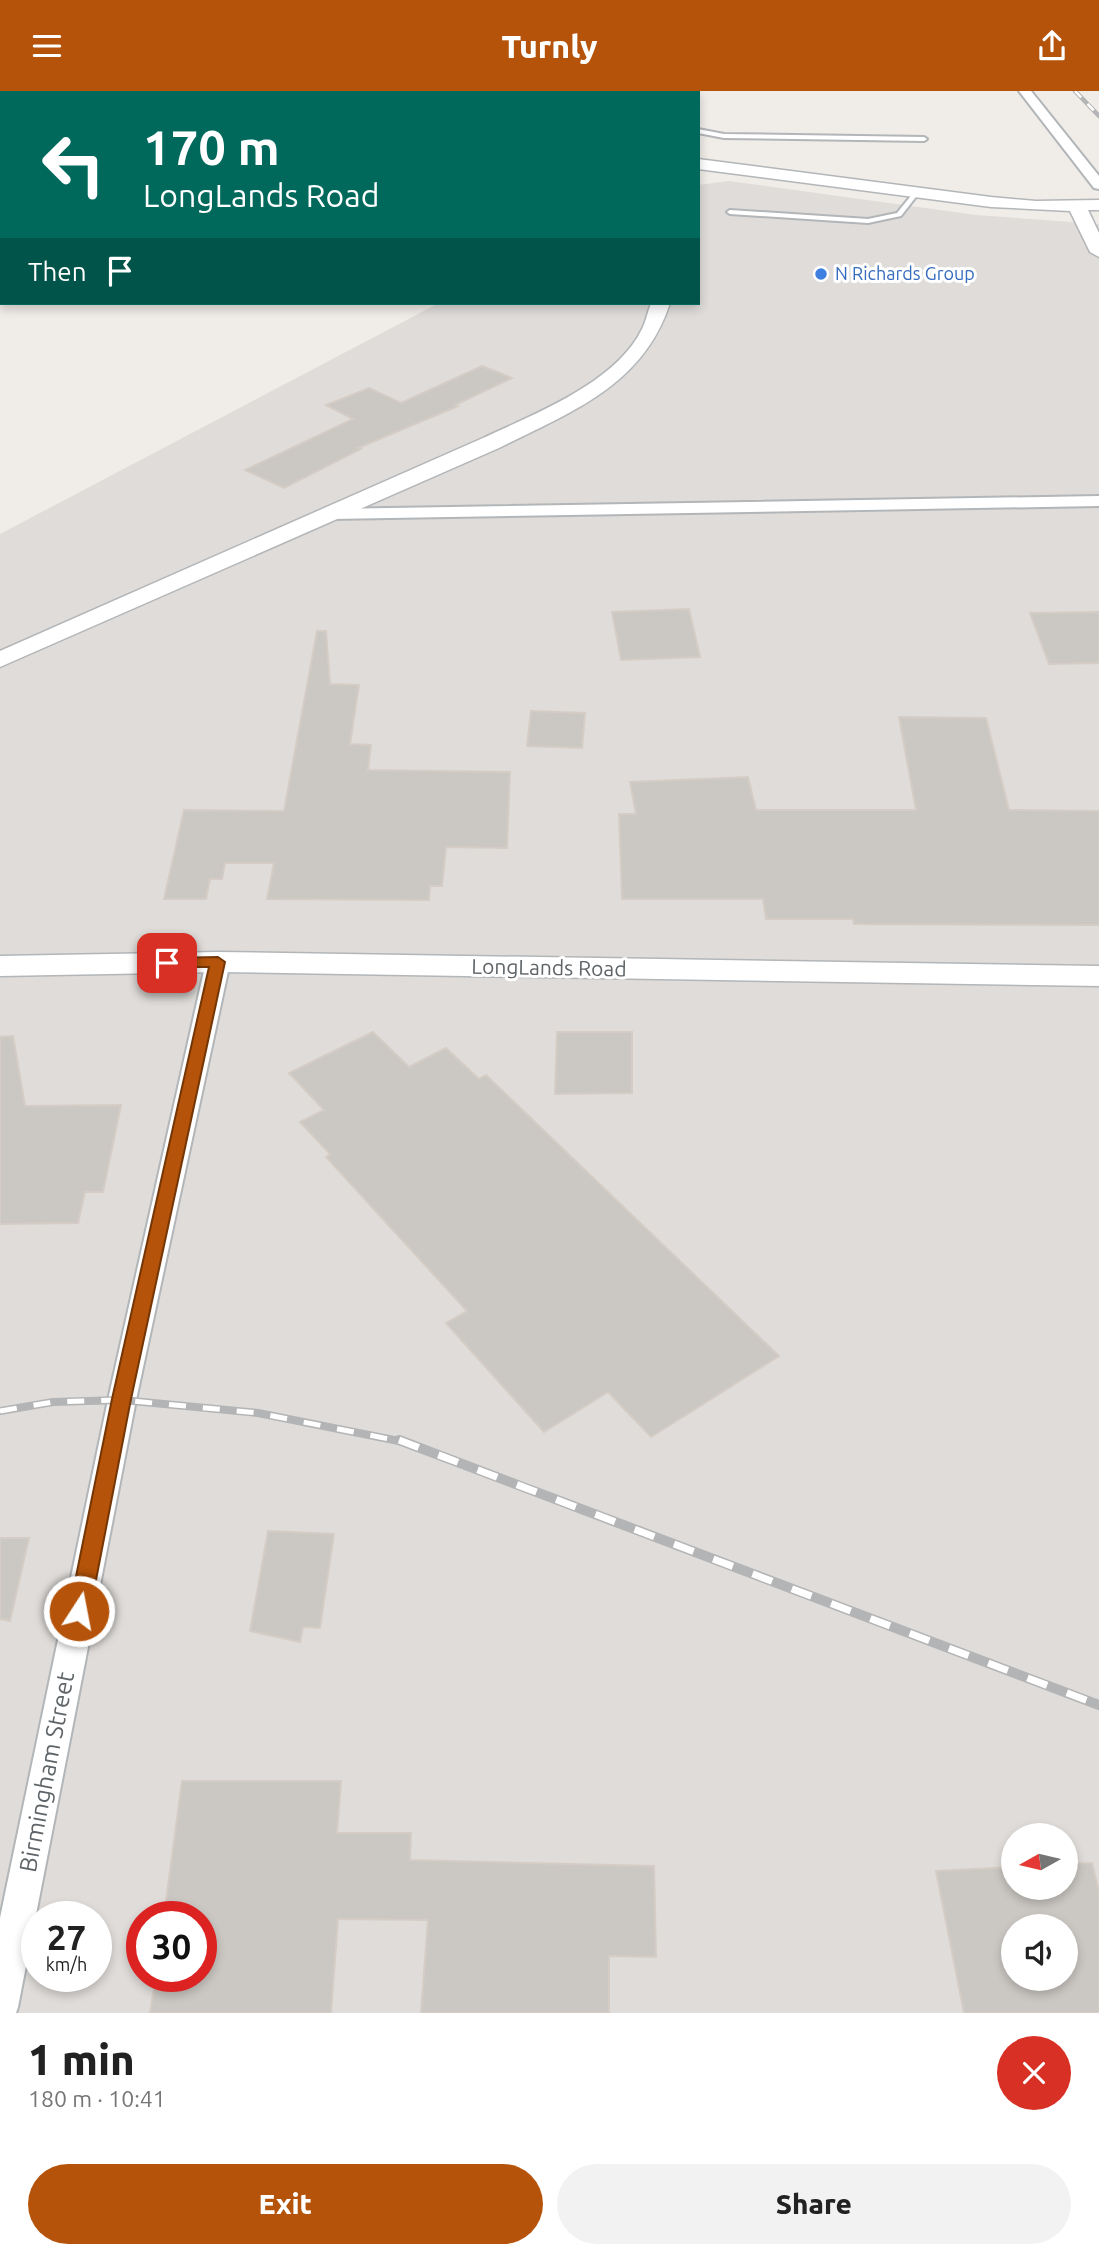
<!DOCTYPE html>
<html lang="en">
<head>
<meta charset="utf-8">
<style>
	:root { --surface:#fff; --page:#f2f2f2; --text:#222; --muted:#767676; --accent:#b45309 }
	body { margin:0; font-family:Ubuntu,sans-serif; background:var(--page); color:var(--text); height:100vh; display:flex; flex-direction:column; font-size:26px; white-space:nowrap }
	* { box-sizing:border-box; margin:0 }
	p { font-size:23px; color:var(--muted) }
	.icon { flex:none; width:38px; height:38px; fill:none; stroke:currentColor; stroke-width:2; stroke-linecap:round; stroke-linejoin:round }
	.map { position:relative; height:1922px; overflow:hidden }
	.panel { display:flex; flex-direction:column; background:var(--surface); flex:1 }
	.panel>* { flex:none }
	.banner { position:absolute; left:0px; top:0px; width:700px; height:214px; box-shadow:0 4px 10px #0003; background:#00695c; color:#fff; overflow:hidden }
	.needle { width:46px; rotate:262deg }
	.controls { position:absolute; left:1001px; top:1732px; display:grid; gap:14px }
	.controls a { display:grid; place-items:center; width:77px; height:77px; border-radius:50%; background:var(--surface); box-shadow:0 4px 10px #0003; font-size:35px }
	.speed { position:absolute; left:21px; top:1810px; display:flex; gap:14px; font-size:35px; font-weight:700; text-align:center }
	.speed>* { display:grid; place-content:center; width:91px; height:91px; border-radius:50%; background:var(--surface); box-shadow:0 4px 10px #0003; line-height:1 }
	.speed small { font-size:18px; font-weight:400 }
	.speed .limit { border:10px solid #d22; background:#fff; color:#111 }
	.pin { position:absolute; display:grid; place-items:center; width:60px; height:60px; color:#fff; margin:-30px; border-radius:14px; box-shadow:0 4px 10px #0006 }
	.me { position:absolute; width:77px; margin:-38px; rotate:11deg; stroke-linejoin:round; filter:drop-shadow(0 0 5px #0008) }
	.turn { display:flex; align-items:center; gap:24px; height:147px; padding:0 28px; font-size:32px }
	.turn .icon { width:91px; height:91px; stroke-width:2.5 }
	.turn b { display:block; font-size:49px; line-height:60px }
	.then { display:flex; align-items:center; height:66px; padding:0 28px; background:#0003; gap:14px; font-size:26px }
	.round { display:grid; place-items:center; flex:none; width:74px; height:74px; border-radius:37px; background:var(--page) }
	.head { display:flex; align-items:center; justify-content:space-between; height:119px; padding:0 28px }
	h1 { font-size:42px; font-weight:800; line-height:52px }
	.button { display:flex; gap:14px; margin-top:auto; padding:14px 28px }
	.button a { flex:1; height:80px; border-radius:42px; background:var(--accent); color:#fff; font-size:28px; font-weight:800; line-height:80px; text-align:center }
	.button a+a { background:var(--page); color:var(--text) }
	header { display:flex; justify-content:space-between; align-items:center; height:91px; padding:0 28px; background:var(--accent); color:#fff; font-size:32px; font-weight:800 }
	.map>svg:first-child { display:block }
	.industrial { fill:#dfdcd9; fill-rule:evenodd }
	.building { fill:#cbc7c3; stroke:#d5cdc5; stroke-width:2; fill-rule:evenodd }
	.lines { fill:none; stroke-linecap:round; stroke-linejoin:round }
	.service-casing { stroke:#b2b6b9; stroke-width:4 }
	.minor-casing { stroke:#b2b6b9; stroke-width:4 }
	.tertiary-casing { stroke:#b2b6b9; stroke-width:3 }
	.service { fill:#fff; fill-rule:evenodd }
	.minor { fill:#fff; fill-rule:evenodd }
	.tertiary { fill:#fff; fill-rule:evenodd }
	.rail-far2-casing { stroke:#b3b4b5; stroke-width:4.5 }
	.rail-far1-casing { stroke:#b3b4b5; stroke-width:8 }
	.rail-casing { stroke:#b3b4b5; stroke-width:10 }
	.rail-far2 { stroke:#fff; stroke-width:2.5; stroke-dasharray:9; stroke-linecap:butt }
	.rail-far1 { stroke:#fff; stroke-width:5; stroke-dasharray:17; stroke-linecap:butt }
	.rail { stroke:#fff; stroke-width:7; stroke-dasharray:21; stroke-linecap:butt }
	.route { fill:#b45309; stroke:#753606; stroke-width:2 }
	.shop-dot { fill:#3f7fe0; stroke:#fff; stroke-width:2.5 }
	.labels { text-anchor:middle; stroke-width:6; stroke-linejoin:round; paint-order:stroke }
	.far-shop-label { font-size:18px; fill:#366cbe; stroke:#fff; text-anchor:start }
	.street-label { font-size:21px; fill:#5e6467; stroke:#fff }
	.near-street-label { font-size:24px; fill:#5e6467; stroke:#fff }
</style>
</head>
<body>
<header><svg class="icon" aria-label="menu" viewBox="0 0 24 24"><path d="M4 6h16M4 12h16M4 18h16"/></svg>Turnly<svg class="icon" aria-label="share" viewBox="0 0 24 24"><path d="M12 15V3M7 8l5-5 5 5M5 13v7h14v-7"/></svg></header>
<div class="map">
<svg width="1099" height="1922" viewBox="0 0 1099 1922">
	<rect width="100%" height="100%" fill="#f0ece7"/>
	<path class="industrial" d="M729,90L976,124L1099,133V1922H0V443L439,212H698V94ZM1013,1745H1066V1797H1013ZM37,1825H96V1885H37ZM142,1825H201V1885H142ZM1013,1836H1066V1888H1013Z"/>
	<path class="building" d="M482,275L512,287L455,314L458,315L358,357L361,358L284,397L245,379L353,328L326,314L369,297L401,312Z
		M689,518L700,566L621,569L612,521Z
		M1099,521V572L1049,573L1030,522Z
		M317,540H326L330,593L359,594L350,653L371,654L368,679L510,681L507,757L446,756L442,795H430L429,809L267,808L274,772H225L222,788H210L206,808H164L184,719L284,720Z
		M531,620L585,622L582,657L527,655Z
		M899,626L986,627L1009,719L1099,720V834L854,833L853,828H766L763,808H622L619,723H636L630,691L748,686L756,719H916Z
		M373,941L409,976L446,957L479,988L486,984L779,1265L651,1346L608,1301L544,1341L446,1232L467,1220L326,1066L330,1063L300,1031L324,1019L289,982Z
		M557,941H632V1002L555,1003Z
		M13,945L25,1015L121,1014L103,1101H85L78,1132L0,1133V946Z
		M268,1440L334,1443L320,1537L303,1536L300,1551L250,1540Z
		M0,1447H29L10,1530L0,1528Z
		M182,1690H341L337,1742H411L410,1769L654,1775L656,1866L609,1865V1922H421L428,1829L338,1828L331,1922H150L156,1885H201V1825H164Z
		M1092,1772L1099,1801V1922H964L936,1780L1013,1776V1797H1066V1773ZM1013,1836H1066V1888H1013Z"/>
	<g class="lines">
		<g class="service-casing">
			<path id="service" d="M655,0H661L662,2H656Z
				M698,38L724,43L924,46L927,48L924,50L724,47L698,42Z
				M914,101L919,102L901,125L868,132L730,123L727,121L730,119L868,128L897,122Z"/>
		</g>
		<g class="minor-casing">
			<path id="minor" d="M157,0H170L156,2Z
				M285,0H298L284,2Z
				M415,0H428L414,2Z
				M1019,0H1031L1099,85V98L1094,97Z
				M1099,405V415L330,428L321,423L330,418Z
				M218,863L226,866L230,871L136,1309L18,1916L16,1922H0V1827L108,1309L206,871L210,866Z"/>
		</g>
		<g class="tertiary-casing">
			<path id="tertiary" d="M108,0H138L140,2H109Z
				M582,0H598L599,2H583Z
				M698,68L991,106L1036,110L1099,109V119H1088L1099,142V166L1090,161L1070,120L991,116L698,78Z
				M651,212H670C643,295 571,321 499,357L0,576V560L483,347C534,323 616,292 642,238C646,230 648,220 651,212Z
				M218,861L1099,875V895L218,881L0,885V865Z"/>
		</g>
		<use href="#service" class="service"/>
		<use href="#minor" class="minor"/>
		<use href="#tertiary" class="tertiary"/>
		<g class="rail-far2-casing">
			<path id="rail-far2" d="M1075,0L1099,25"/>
		</g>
		<g class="rail-far1-casing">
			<path id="rail-far1" d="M0,1320L53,1311L122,1309L258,1322L404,1351"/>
		</g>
		<g class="rail-casing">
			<path id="rail" d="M399,1349L1099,1614"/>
		</g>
		<use href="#rail-far2" class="rail-far2"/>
		<use href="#rail-far1" class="rail-far1"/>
		<use href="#rail" class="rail"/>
	</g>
	<path class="route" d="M218,866L225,871L131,1308L90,1520L87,1526L79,1529L72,1526L69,1520L112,1308L209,876H167L160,872L167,867Z"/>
	<circle class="shop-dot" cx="821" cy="183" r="7"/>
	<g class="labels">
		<g class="far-shop-label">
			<text x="835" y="189">N Richards Group</text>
		</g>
		<g class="street-label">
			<text transform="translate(549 877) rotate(1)" y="7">LongLands Road</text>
		</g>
		<g class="near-street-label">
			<text transform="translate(47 1681) rotate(-79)" y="8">Birmingham Street</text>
		</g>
	</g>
</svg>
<div class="controls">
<a><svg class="needle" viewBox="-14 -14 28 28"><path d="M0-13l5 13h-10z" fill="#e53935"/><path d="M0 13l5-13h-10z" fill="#767676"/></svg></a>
<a><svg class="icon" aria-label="sound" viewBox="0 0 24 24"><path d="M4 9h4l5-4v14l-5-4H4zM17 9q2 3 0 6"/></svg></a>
</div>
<div class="speed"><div>27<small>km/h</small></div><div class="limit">30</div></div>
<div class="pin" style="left:167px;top:872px;background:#d93025"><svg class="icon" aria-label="arrive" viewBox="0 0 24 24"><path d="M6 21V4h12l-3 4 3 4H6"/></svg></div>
<svg class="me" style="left:79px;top:1520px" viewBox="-20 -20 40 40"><circle r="17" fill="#b45309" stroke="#fff" stroke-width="3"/><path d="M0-11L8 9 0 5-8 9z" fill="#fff"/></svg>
<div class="banner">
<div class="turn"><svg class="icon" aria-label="left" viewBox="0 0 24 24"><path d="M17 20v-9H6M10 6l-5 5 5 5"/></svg><div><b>170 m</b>LongLands Road</div></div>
<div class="then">Then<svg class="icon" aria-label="arrive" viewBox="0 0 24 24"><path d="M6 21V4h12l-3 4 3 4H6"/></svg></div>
</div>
</div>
<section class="panel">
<div class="head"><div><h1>1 min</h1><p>180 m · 10:41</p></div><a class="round" style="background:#d93025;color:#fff"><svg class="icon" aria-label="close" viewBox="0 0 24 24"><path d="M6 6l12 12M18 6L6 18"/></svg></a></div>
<div class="button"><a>Exit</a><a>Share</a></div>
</section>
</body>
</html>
